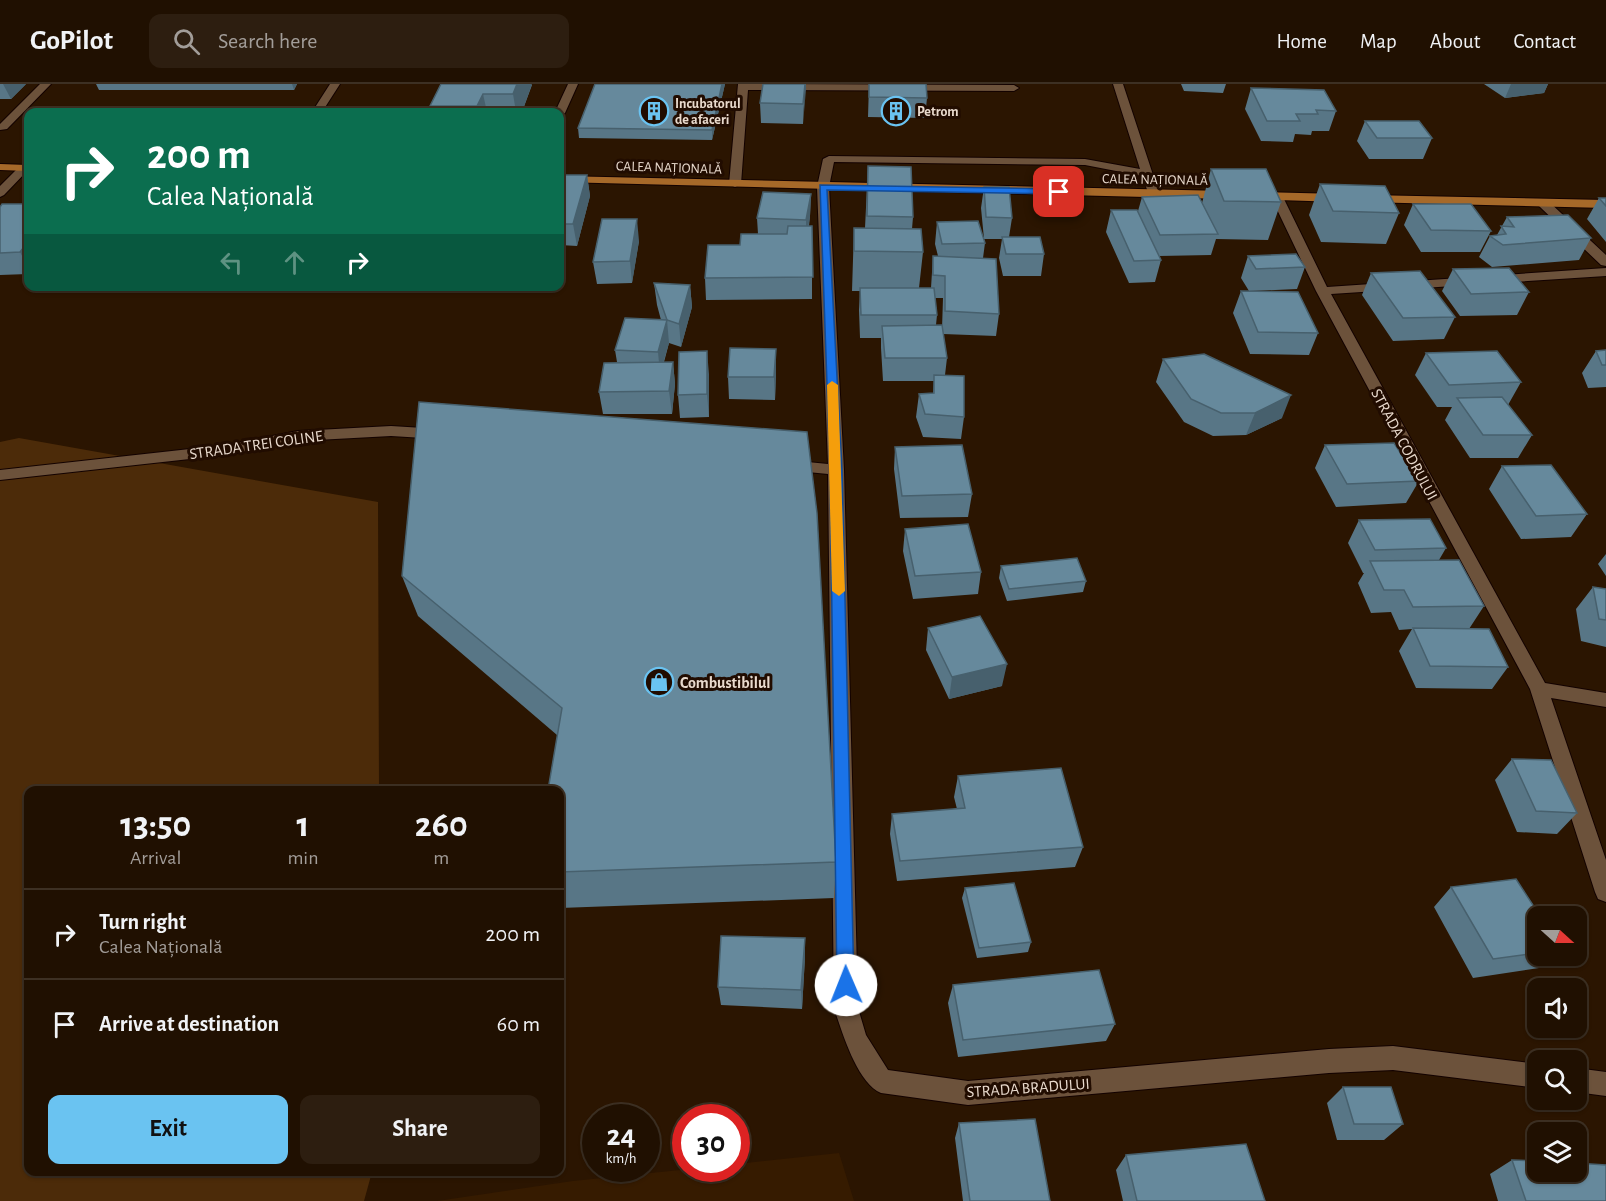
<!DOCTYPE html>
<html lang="en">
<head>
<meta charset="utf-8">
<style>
	:root { --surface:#201001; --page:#2d1e10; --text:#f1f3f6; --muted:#a29d99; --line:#3d3023; --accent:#6ac3f1 }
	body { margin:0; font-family:"Alegreya Sans",sans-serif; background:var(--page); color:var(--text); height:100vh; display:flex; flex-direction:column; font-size:22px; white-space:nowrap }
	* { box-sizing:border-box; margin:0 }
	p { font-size:20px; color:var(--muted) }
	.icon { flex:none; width:33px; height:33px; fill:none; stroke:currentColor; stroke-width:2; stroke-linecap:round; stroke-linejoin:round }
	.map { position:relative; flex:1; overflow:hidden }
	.details { position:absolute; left:24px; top:702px; width:540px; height:390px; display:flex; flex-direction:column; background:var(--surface); border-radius:12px; box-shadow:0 2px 4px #0004,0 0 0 2px var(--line) }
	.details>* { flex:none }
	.top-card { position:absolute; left:24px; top:24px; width:540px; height:183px; border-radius:12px; box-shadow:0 2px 4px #0004,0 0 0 2px var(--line); background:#0b6e4f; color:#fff; overflow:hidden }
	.needle { width:39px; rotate:111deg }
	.fabs { position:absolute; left:1527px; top:822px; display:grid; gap:12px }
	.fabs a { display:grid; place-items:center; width:60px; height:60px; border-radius:12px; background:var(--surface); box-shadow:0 2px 4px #0004,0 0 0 2px var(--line); font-size:30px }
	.speed { position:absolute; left:582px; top:1020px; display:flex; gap:12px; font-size:30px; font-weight:700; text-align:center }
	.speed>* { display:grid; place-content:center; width:78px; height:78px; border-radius:50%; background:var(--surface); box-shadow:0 2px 4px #0004,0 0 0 2px var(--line); line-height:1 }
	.speed small { font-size:15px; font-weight:400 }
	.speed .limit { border:9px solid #d22; background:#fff; color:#111 }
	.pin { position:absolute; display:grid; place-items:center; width:51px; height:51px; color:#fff; margin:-26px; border-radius:12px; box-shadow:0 3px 9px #0006 }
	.me { position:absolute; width:66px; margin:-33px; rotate:359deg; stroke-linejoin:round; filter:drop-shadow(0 0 4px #0008) }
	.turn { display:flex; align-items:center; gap:21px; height:126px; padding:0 24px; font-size:27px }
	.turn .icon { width:78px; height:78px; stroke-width:2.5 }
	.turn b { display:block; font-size:42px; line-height:51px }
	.lanes { display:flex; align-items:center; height:57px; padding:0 24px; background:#0003; justify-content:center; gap:30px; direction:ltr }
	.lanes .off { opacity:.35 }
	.eta { display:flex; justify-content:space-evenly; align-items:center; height:102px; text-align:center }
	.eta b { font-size:36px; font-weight:700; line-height:42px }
	.action { display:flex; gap:12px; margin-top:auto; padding:12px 24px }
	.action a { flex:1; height:69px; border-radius:12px; background:var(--accent); color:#111; font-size:24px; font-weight:700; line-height:69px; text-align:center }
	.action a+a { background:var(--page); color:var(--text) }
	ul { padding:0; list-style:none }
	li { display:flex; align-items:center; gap:18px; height:90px; padding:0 24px; border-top:2px solid var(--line) }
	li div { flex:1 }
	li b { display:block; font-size:22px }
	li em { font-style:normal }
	header { display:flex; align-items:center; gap:36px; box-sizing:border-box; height:84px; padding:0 30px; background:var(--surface); border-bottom:2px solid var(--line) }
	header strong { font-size:28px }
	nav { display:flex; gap:33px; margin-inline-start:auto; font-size:21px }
	.search { width:420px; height:54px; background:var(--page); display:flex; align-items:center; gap:15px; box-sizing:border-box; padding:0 21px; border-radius:12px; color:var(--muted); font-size:22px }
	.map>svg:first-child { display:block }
	.built { fill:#361b00 }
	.green { fill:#4c2b09 }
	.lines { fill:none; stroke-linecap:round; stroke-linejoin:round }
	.minor-casing { stroke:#130200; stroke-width:2 }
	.major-casing { stroke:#130200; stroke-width:2 }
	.minor { fill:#6c523b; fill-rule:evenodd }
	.major { fill:#a66929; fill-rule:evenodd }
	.wall { fill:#587686; fill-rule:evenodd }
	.shaded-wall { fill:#47606d }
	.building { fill:#66899c; stroke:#47606d; stroke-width:1.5 }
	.route { fill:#1a73e8; stroke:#114b97; stroke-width:1.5 }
	.slow { fill:#f59e0b }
	.labels { text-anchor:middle; stroke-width:6; stroke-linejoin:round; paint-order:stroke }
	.far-poi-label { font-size:14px; font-weight:bold; fill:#e9dacd; stroke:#210c00; text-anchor:start }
	.far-street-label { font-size:14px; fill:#e9dacd; stroke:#210c00 }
	.street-label { font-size:16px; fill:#e9dacd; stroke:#210c00 }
	.poi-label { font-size:16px; font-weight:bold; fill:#e9dacd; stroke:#210c00; text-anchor:start }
</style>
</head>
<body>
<header>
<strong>GoPilot</strong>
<div class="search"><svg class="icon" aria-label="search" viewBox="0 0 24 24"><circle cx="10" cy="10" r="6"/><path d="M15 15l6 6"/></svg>Search here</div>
<nav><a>Home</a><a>Map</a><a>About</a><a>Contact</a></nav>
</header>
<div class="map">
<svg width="1606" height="1117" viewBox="0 0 1606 1117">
	<rect width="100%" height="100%" fill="#2b1501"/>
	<path class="built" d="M839,1069L854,1117H437L573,1097L690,1085L736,1084L737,1080Z"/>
	<path class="green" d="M19,354L378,418L379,706H28V1088H372L364,1117H0V358Z"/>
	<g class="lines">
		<g class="minor-casing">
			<path id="minor" d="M40,0H51L7,45L0,46V40Z
				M330,0H340L322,28H312Z
				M568,0H578L565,29L560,32V28H555Z
				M738,0L1014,1L1019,4L1014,7L748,6L741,100L735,103L729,100Z
				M1113,0H1123L1159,109L1157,111H1149L1142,92L1085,81L834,78L829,103L844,386L858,924L866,951L888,986L968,997L1329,965L1393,962L1538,980V1004L1393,986L1329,989L968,1021L881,1009C857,999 842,948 834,924L828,390L787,386L779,381L787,376L828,380L817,103L823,75L829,72L1085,75L1140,85Z
				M24,81L28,82V86L4,111L0,113V102L20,82Z
				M1277,109L1283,113L1327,203L1606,184V192L1331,210L1545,599L1606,609V623L1551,614L1606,776V818L1598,815L1595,808L1530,605L1316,207L1271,113Z
				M1543,115L1547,116L1606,171V182L1601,181L1539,122V116Z
				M391,342L440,345L448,350L440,355L391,352L298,357L226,371L0,396V386L226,361L298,347Z
				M1576,984L1606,988V1012L1576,1008Z"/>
		</g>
		<g class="major-casing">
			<path id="major" d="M0,80L28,81V87L0,86Z
				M560,92L1226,107L1232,111L1226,115L560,98Z
				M1254,108L1340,110L1346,114L1340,118L1250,115L1248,112Z
				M1368,111L1606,116V124L1364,118V112Z"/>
		</g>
		<use href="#minor" class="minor"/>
		<use href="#major" class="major"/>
	</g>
	<path class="wall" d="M0,0H26L11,15H0Z
		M96,0H297L294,6H99Z
		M441,0L532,1L522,28H432L430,22Z
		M725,0L712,56L579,54L578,44Z
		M805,0L803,40L761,39L760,19Z
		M869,0L927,14L925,34L868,33Z
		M1181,0H1226L1223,9L1184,7Z
		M1484,0H1548L1544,9L1505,14Z
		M1251,4L1336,27L1329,47H1312L1311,51L1295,50L1293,58L1261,57L1245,25Z
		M1365,37L1432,54L1423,75H1369L1357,57Z
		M868,82L913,133L912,145L923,168L919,204H931L933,172H938L935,160L937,138L985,159L983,174L999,230L996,252L943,250L947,274L945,291L964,333L961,355L923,353L916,333L919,310L933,309L934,297H883L881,264V254H860L859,226L860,207H852L854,144H865ZM935,214H943L942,245L936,241L937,231Z
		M1211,85L1281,118L1268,156L1216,155L1211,171L1159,172L1161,176L1155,198L1129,199L1106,148L1111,126L1138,127L1142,113L1202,119Z
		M560,91H587L590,112L577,162L560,161Z
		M1320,100L1399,129L1386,160L1321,158L1309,131Z
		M984,103L1012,134L1009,153L1044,170L1041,192H1003L999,174L1002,155H984L981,124Z
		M811,110L810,132L809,142H812V215L706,216L705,194L740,161L758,150L757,134Z
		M1599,114H1606V158L1587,135Z
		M28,120V190L0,191V123Z
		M1413,120L1491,147L1480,168H1421L1404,141Z
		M1507,133L1591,154L1579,176L1492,183L1479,173L1490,152L1497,151Z
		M639,157L632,199L597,200L593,178Z
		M1248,172L1305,183L1297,205L1249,207L1241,194Z
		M1453,185L1529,208L1517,231L1460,232L1442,207Z
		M1371,189L1455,233L1444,255L1393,257L1362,211Z
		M654,199L690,201L692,223L681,263L669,259L664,278H673L675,300L672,330H603L599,308L617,278L615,266L661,236L657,221Z
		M1241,207L1318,249L1309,271L1250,270L1233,229Z
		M776,265V287L775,316L729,315L728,293Z
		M1606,266V303L1588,304L1582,289L1596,267Z
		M1426,269L1521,298L1508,321L1532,351L1518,374H1470L1445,336L1452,323H1437L1415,291Z
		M1163,275L1282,334L1246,351L1213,352L1184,338L1156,298Z
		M709,290V333L680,334L678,311Z
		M1325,361L1419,397L1406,419L1336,423L1315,384Z
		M895,363L972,410L968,433L900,434L894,385Z
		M1502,382L1587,430L1571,453L1521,455L1489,405Z
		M1359,436L1446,464L1439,476L1484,522L1469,545L1508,583L1492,605L1416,604L1399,567L1412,545L1399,546L1391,528L1371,529L1358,499L1364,489H1363L1348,459Z
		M905,445L981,488L978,510L913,515L903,467Z
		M1606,470V492L1598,480Z
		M1001,482L1086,497L1083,508L1007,517L999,494Z
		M402,492L836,778L834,814L560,824V706L557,651L418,532Z
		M1593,503L1606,505V563L1581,557L1576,525Z
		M928,544L1002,602L949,615L926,566Z
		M1512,675L1577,729L1557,750L1517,748L1495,696Z
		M958,692L1083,763L1075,783L897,797L890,750L892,730L957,725L954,713Z
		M1451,803L1538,832V872H1554L1539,884L1473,894L1434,823Z
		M965,804L1031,858L1028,868L977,874L962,814Z
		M805,854V873L802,925L721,921L718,903Z
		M953,901L1115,940L1106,957L958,973L948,919Z
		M1343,1003L1403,1040L1384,1056H1337L1327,1019Z
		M959,1039L1050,1117H963L955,1054Z
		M1126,1071L1265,1117H1123L1116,1086Z
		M1512,1076L1606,1117H1498L1490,1090Z"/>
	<path class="shaded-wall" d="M3,0H26L11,15Z
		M292,0H297L294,6Z
		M517,0H532L522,28H516L513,10Z
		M722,0H725L712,56V46Z
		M805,0H806V5L803,40Z
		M1511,0H1548L1544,9L1505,14Z
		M483,10L487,28H479L477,22Z
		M587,91L590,112L577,162L573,140Z
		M811,110L810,132L806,158V136Z
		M637,135L639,157L632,199L630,177Z
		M28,158V183L20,168Z
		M690,201L692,223L681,263L679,240Z
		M667,236L669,259L660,290L658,268Z
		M776,265V287L775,316L774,293Z
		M707,267L709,290V333L707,310Z
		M673,278L675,300L672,330L669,307Z
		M1291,311L1282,334L1246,351L1255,329Z
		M1007,580L1002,602L949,615L952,593Z
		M805,854V873L802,925L801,906Z"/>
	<path class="building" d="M441,0H517L513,10H483L477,22H430Z
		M595,0H722L712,46L578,44Z
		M763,0H805L803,20L760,19Z
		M869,0H926L927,14L869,13Z
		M1251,4L1324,6L1336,27L1316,26L1318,30H1296L1300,37H1267Z
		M1365,37H1419L1432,54H1377Z
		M868,82L911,83L913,133L867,132Z
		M1211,85H1266L1281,118L1224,117Z
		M560,91H587L573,140H560Z
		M1320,100L1385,102L1399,129L1333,127Z
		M984,103H1009L1012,134L986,133Z
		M763,108L811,110L806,136L757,134Z
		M1198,111L1218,150L1160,151L1142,113Z
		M1599,114H1606V122Z
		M2,120H28V158L20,168L0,169V123Z
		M1413,120H1471L1491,147L1431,146Z
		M1111,126H1137L1161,176L1134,177Z
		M1568,131L1591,154L1503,161L1490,152L1506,150L1501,142L1514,143L1507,133Z
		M602,135H637L630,177L593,178Z
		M978,137L985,159L942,160L937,138Z
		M788,142H812L813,193L705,194L708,161H740L741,150H787Z
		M854,144L921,145L923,168L854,167Z
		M1002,153H1040L1044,170H1006Z
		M1296,170L1305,183L1256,185L1248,172Z
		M933,172L996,175L999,230L945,227V192L933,191Z
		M1509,184L1529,208L1471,210L1453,185Z
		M1420,187L1455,233L1403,234L1371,189Z
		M654,199L690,201L679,240L667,236Z
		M860,204H934L937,231H861Z
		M1241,207L1298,208L1318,249L1258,248Z
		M625,234L667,236L658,268L615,266Z
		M942,241L947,274H885L882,242Z
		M730,264L776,265L774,293H728Z
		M1606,266V281H1602L1596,267Z
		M707,267V310L678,311L679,268Z
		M1497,267L1521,298L1449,301L1426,269Z
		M1204,270L1291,311L1255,329H1221L1191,315L1163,275Z
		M673,278L669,307L599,308L604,279Z
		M934,291L964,292V333L925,330L919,310L934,309Z
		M1502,313L1532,351H1483L1457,314Z
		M419,318L807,348L817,429L836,778L560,788V706H548L562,624L402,492Z
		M1394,359L1419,397L1347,400L1325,361Z
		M962,361L972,410L902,412L895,363Z
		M1551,381L1587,430L1536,432L1502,382Z
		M1430,435L1446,464L1375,466L1359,436Z
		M968,440L981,488L915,492L905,445Z
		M1077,474L1086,497L1009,505L1001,482Z
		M1459,476L1484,522L1413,523L1404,506H1384L1370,477Z
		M1593,503L1606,505V536L1599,535Z
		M980,532L1007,580L952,593L928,544Z
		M1413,544L1489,545L1508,583L1430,582Z
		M1512,675L1551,676L1577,729L1536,727Z
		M1061,684L1083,763L900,777L892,730L965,724L958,692Z
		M1516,795L1540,832H1538V869L1493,875L1451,803Z
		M1014,799L1031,858L979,864L965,804Z
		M721,852L805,854L801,906L718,903Z
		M1099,886L1115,940L963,956L953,901Z
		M1343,1003H1391L1403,1040H1354Z
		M1035,1035L1050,1117H970L959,1039Z
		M1246,1060L1265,1117H1137L1126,1071Z
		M1512,1076L1538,1077V1088H1576V1079L1606,1081V1117H1526Z"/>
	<path class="route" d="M820,101L1059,105L1063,108L1059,110L827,106L842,386L854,901L852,907L846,909L840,907L837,901L830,386Z"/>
	<path class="slow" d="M832,297L838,301L845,507L839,512L832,507L827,301Z"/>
	<defs>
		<g id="building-ring" transform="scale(1.5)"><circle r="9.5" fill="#210c00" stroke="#6ac3f1" stroke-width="1.5"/><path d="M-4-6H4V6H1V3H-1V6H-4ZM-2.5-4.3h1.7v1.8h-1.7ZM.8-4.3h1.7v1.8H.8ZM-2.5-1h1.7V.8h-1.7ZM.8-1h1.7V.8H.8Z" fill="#6ac3f1"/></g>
		<g id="shop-ring" transform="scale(1.5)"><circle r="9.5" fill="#210c00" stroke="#6ac3f1" stroke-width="1.5"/><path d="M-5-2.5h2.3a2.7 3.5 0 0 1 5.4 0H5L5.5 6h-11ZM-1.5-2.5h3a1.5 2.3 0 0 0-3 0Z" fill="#6ac3f1"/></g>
	</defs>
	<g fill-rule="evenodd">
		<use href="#building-ring" x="654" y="27"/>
		<use href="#building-ring" x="896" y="27"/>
		<use href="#shop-ring" x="659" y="598"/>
	</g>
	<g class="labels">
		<g class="far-poi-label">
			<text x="675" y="24">Incubatorul<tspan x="675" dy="16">de afaceri</tspan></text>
			<text x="917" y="32">Petrom</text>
		</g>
		<g class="far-street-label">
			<text transform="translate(669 83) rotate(2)" y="5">CALEA NAȚIONALĂ</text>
			<text transform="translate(1155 95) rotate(1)" y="5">CALEA NAȚIONALĂ</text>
		</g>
		<g class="street-label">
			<text transform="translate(256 360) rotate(-8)" y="6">STRADA TREI COLINE</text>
			<text transform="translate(1405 360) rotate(62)" y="6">STRADA CODRULUI</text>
			<text transform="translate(1028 1003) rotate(-4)" y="6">STRADA BRADULUI</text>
		</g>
		<g class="poi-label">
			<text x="680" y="604">Combustibilul</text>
		</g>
	</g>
</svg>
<div class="fabs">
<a><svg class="needle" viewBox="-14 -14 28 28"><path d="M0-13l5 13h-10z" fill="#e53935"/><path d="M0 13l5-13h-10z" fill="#a29d99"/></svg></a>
<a><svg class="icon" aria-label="sound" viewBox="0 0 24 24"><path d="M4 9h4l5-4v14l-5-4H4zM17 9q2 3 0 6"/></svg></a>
<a><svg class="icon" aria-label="search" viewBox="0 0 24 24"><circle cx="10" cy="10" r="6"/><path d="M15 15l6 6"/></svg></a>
<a><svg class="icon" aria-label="layers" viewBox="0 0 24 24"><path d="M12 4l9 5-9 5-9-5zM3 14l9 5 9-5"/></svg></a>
</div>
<div class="speed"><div>24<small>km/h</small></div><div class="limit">30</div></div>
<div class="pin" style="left:1059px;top:108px;background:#d93025"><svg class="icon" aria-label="arrive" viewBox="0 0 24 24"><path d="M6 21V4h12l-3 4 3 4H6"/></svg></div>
<svg class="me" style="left:846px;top:901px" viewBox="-20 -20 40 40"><circle r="19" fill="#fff"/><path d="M0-13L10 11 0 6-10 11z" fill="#1a73e8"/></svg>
<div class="top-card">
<div class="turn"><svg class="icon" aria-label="right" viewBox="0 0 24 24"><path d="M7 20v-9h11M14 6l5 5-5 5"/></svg><div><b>200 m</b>Calea Națională</div></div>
<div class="lanes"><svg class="icon off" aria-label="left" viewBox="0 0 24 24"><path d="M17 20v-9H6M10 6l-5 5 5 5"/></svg><svg class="icon off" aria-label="ahead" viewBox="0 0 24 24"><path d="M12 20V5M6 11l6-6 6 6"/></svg><svg class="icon" aria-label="right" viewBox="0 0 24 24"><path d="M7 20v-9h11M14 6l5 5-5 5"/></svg></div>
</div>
<section class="details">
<div class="eta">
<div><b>13:50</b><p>Arrival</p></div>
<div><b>1</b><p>min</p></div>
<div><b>260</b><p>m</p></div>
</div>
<ul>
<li><svg class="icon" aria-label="right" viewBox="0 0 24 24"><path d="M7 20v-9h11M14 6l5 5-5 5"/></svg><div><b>Turn right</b><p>Calea Națională</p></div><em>200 m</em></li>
<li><svg class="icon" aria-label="arrive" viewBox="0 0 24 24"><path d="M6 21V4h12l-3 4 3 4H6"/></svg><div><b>Arrive at destination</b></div><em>60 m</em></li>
</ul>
<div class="action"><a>Exit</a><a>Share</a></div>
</section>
</div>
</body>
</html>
